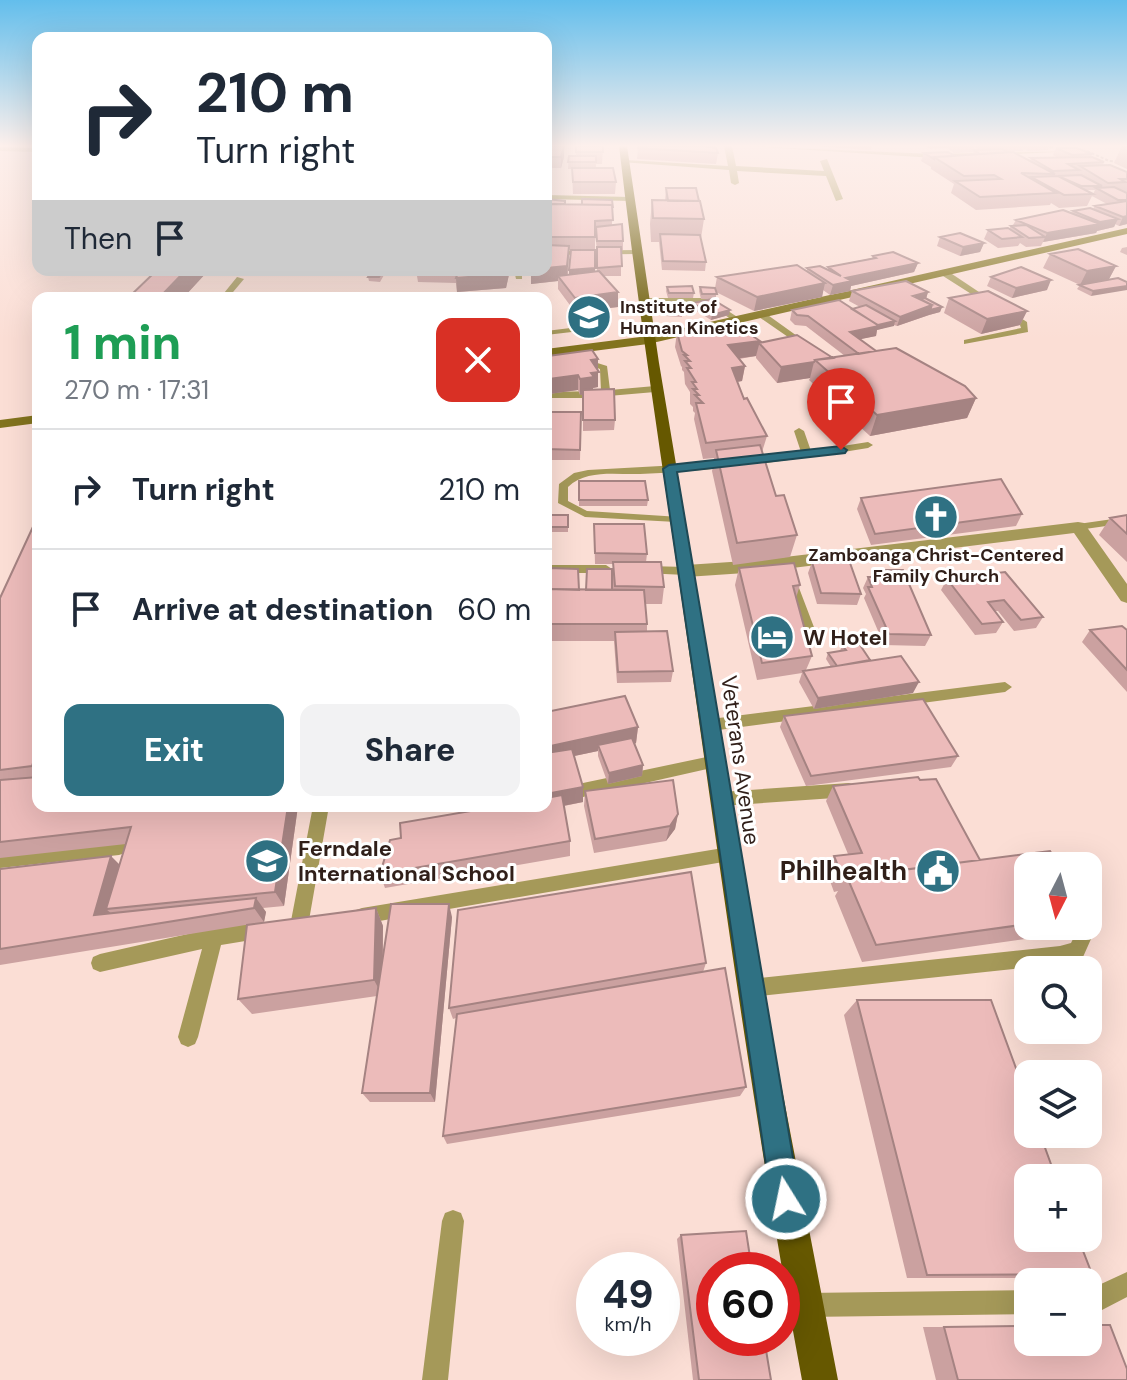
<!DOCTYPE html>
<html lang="en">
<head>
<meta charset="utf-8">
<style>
	:root { --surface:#fff; --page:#f2f2f3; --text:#1f2937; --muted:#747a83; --line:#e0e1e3; --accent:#2f7183 }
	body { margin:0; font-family:"DM Sans",sans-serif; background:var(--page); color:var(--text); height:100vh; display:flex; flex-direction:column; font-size:30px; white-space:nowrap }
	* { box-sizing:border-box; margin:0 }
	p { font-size:26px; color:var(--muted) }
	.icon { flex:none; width:44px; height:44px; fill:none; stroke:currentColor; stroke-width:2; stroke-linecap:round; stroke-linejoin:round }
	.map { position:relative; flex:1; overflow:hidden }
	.details { position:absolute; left:32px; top:292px; width:520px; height:520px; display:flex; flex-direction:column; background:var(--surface); border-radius:16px; box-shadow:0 8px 32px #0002 }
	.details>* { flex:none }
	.top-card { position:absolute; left:32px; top:32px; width:520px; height:244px; border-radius:16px; box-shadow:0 8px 32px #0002; background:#fff; color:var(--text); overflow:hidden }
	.needle { width:52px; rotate:186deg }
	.tools { position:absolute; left:1014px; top:852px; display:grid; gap:16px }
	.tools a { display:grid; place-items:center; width:88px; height:88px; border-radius:16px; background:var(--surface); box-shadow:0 8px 32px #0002; font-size:40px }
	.speed { position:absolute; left:576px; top:1252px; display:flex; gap:16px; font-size:40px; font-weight:700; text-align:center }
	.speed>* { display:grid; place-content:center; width:104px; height:104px; border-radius:50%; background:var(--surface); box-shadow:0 8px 32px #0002; line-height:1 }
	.speed small { font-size:20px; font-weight:400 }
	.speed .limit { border:12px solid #d22; background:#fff; color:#111 }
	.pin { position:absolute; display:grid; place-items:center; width:68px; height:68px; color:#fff; margin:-82px -34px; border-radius:50% 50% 50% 0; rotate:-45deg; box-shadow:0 0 8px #0007 }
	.pin .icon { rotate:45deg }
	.me { position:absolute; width:88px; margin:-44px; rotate:350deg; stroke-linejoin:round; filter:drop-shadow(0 0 6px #0008) }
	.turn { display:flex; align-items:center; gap:28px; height:168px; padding:0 32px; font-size:36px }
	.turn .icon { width:104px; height:104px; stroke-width:2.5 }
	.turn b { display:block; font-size:56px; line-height:68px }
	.then { display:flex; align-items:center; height:76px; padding:0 32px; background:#0003; gap:16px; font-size:30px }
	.round { display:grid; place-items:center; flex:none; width:84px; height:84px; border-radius:16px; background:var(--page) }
	.summary { display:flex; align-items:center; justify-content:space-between; height:136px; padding:0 32px }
	h1 { font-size:48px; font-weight:800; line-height:60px; color:#1e9e55 }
	.action { display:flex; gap:16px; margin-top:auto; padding:16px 32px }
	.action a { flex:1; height:92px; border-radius:16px; background:var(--accent); color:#fff; font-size:32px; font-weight:800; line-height:92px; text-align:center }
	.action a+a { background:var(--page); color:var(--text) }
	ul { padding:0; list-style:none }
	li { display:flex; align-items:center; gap:24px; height:120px; padding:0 32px; border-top:2px solid var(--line) }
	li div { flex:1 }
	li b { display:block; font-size:30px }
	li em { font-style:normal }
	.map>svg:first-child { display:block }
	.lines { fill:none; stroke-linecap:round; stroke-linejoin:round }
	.path { stroke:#a18982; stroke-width:2; stroke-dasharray:3 2; stroke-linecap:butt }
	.lane { fill:#a59959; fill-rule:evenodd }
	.street { fill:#a59959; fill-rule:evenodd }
	.secondary { fill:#82731e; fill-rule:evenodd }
	.primary { fill:#665800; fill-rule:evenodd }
	.wall { fill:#cba1a0; fill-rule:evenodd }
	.shaded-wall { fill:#a58382 }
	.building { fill:#ecbbba; stroke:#a58382; stroke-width:2 }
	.route { fill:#2f7183; stroke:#1f4955; stroke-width:2 }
	.labels { text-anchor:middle; stroke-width:6; stroke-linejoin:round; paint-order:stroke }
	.far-poi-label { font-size:18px; font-weight:bold; fill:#301f19; stroke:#fff; text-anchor:start }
	.poi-label { font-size:22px; font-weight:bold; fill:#301f19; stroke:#fff; text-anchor:start }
	.street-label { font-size:22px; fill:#301f19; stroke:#fff }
	.near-poi-label { font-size:26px; font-weight:bold; fill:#301f19; stroke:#fff; text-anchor:end }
</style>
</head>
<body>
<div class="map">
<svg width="1127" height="1380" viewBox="0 0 1127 1380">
	<rect width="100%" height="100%" fill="#fbded5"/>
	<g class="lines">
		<path class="path" d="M1087,151L1109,161L1127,162"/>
		<path class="lane" d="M1048,146H1054V147L1051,149Z
			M546,195L630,197L633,199L630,201L546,199Z
			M546,251L637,250L640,252L637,254L546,255Z
			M514,270H522V279H516Z
			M943,272H949L994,302L987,304L943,276Z
			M237,277L244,279L228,298H220Z
			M643,298H708L742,320L735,322L706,302H640V298Z
			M1004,311H1010L1027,322L1028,332L964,344V340L1021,328L1020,325L1004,315Z
			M759,313H765L811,346L804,348L759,317Z
			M603,324L607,326L606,328L546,335V331Z
			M576,361H591L607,366L610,390L655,386L660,389L655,392L585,398H546V392L601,391L600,369C583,362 564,369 546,372V366Z
			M799,428L804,431L811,451L868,442L873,445L868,448C793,460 716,471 640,474C616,475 587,469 568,487V501L587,511L680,517V521L676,522L585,517L558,503L559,484L574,473L588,470L697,464L801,452L794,431Z
			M1127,517V523L1078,530L1072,527L1078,524Z
			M546,565H606L612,569L606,573H546Z
			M647,566L686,567L692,571L686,575L643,573L641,570Z
			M790,576L796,580L820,643L818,646H808L806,643L784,580Z
			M1005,682L1012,687L1005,692L711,731L706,729L704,725L706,721L711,719Z
			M716,755L721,757L724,761L721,765L716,767L583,797L577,795L575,790L577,785L583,783Z
			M849,783L855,785L857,790L855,795L849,797L721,806L715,804L713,799L715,794L721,792Z
			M313,806H329L308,926L305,932L299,935L293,932L290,926Z
			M119,841L125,843L127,848L125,853L119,855L0,868V852Z
			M729,847L735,849L737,854L735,859L729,861L362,924L356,922L353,916L356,910L362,908Z
			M263,922L269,925L272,931L269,937L221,945L198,1037L195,1044L188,1047L181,1044L178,1037L202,949L100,972L93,969L91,963L93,957L100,954L214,928Z
			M1067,926H1085L1091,939L1083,957L1060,964L750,997L743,995L741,988L743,981L750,979L1060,946L1071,943L1073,939Z
			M453,1210L461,1213L464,1221L448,1380H422L442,1221L445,1213Z
			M1127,1272V1297L1102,1310L1088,1314V1290Z
			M1028,1290V1314L805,1317L797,1313L793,1305L797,1297L805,1293Z"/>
		<path class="street" d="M724,146H732L736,166L824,171L820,161L827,159L843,199L836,201L826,176L737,171L739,183L735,185L731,183L729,170L621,162L625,160L728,166Z
			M747,146L935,154L1078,151L935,158Z
			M0,147L38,148V152L0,151Z
			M1078,522L1084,523L1127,584V603L1121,601L1074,533L760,572L686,577L677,571L686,565L760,560Z"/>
		<path class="secondary" d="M1127,228V234L648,344L546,357V349L648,336Z
			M38,415V423L0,428V420Z"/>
		<path class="primary" d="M619,146H627L659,363L775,1053L838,1380H802C759,1150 727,918 694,686C669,506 640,327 619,146Z"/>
	</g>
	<path class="wall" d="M546,146L564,157L561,168H546Z
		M576,146H603L602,164H596V168L616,182L615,194H573L572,169H568L569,156H576Z
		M638,146L718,153L716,164L637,159Z
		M822,146H872L871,150L823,147Z
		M925,146H975L974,150H979L975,148L976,146H1049L1048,150L1028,151L1024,149L1023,151H1006L1030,161L1031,158H1058L1053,155L1056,148L1092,154L1091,157L1104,162L1103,165L1127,172V224L1119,226L1115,224L1114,227L1097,231L1096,233L1043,242L1041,246L1026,247L1020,243L1018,246L998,248L984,239L988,230L1009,229L1011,226L1013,225L1016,220L1072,213L1073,211L1093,209L1095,206L1107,204L1092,196L1095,190H1085L1093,194L1087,206L1059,208L1051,203L1050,205L976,210L951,193L954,184L931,169V167L921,161L924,153L955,156L972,155L973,152L954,153L947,148L930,149Z
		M1122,146H1127V169L1114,163Z
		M666,188L704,219L701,238L706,262L705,271L662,270L659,242H651L650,224L652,200L665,201Z
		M546,199L565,204L582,205L612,200V225L623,241V250H621V276H604L618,307L575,312L558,289V281L531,284V270H546ZM595,234L597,250V271H595ZM569,250H571L569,274H568Z
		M940,237L984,243L980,252L960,256L937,246Z
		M1127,247V255L1120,252L1122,248Z
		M1050,254L1116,266L1109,279L1091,296L1077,289L1080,285L1043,268Z
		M873,256L918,263L914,272L851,286L850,291L830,295L823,290L822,297L754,311L716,292V299H701L699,291L700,287L715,288L717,277L807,271V268L828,269V267L872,258Z
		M157,270H259L255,274H208L207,272L183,298H128Z
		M416,270H510L506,288L457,292L456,283L418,282Z
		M384,275L380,282L369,281L368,277Z
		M991,277L1047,290L1012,298L987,286Z
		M667,287L694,293L693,298H668L666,291Z
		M852,291L928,292L926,299L942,307L940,312L929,315L897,326L894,325L877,330L876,336L860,339L876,351L976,398L967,418L870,436L809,380L810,378L777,383L756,358V356L739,359L745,366L742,381L737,382L744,399L767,436L762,452L776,496L797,535L790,557L733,565L712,471L714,458L703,459L694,419L695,413L693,411V407L690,404V392L685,384L684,372L682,370V367L681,366L675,347L677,332L760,341V343L833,358L845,356L806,326L795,325L790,320L792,310L852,309L860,307L849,301Z
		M949,298L1027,311L1020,325L981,334L944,313Z
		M666,302H682V317L665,316Z
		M693,303L729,315L711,320L692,308Z
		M548,356L598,359V387L593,388V390L615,420L614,430L583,431V394L580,395L578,390L549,394L546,389V359H548Z
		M546,412H581L580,460H546Z
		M579,481L648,500L647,506H579Z
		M861,498L1022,514L1016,526L871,545L857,509Z
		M550,515H568V532H549Z
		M1127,515V562L1099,535L1110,518Z
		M38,516V806H298L284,906L263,908L266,912L264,922L0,965V869L119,865L126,844L0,858V598Z
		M594,524L647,554L646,562L664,587L662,604H645L647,624V631L673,671L671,682L617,683L614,641H546V589L613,590V564H595Z
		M812,562L861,594L857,605L817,604L808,573Z
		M739,568L800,585L796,598L812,656L806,670L831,667L826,659L828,653L840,651L842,645L870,660L913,693L814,709L799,682L802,673L757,680L735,585Z
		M882,570L931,635L925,646L884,645L864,598L866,594L863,588L868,577H879Z
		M1005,572L1043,617L1036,628L1014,631L998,611H995L1003,622L996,633L975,635L941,590L947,579Z
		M1090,630H1127V692L1082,642Z
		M546,712L638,727L636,743L635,744L643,765L642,776L608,784L598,756V751L574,756L583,802L564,806L570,841V856L385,888L380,874L401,838L493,807Z
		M784,716L958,756L951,767L806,786L780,727Z
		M833,786L980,860L1028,866V926H1077L1068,933L862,962L835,896L838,891L834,892L826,870L834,856L848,854L826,801Z
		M585,791L678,814L675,829L666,841L594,853L584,806Z
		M376,908L383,926V957L452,917L435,1102H370L362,1093L377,996L252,1014L238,999Z
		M706,963L703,972L746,1087L740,1096L447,1144L443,1136L456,1018L453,1019L449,1008Z
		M857,1000L1092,1274L1063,1278H907L844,1015Z
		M681,1235L771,1380H693L677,1239Z
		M923,1327H944L1127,1380H936Z"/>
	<path class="shaded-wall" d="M564,146V157L561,168V157Z
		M1127,216V224L1119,226L1123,217Z
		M1118,219L1114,227L1097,231L1096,233L1043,242L1047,233L1099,224L1100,222Z
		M984,243L980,252L960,256L963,247Z
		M569,246L567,280L558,276V281L531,284V270H546V268Z
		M918,263L914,272L851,286L850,291L830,295L833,285L846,278Z
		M1116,266L1109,279L1080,285L1087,271Z
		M595,268V277L569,280V270Z
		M186,270H207V272L183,298H159Z
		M458,270H510L506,288L457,292L456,278H459Z
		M1051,280L1047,290L1012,298L1016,288Z
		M825,283L822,297L754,311L757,297Z
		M1127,286V290L1091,296L1093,291Z
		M618,292V307L575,312V298Z
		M928,292L925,302L913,296Z
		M932,305L942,307L940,312L929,315L897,326L900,317Z
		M730,310L729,315L711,320L712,315Z
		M1027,311L1020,325L981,334L987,319Z
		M895,321L894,326L877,330L876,336L847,342L850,332Z
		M760,341L756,356L726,360L728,345Z
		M598,359V387L593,388V393L580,395V379L591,360Z
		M814,362L810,378L777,383L781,367Z
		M745,366L742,381L730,383L732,368Z
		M578,375V390L549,394V379Z
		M976,398L967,418L870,436L877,415Z
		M919,682L913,693L814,709L818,698Z
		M638,727L636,743L600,751L598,745V751L546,762V747Z
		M38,749V772L32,766Z
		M643,765L642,776L608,784L609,773Z
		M583,787V802L495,819L493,806H546V794Z
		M288,806H298L284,906L275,892Z
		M678,814L675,829L666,841L670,826Z
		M111,856L125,870L106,909L113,915H94Z
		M256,898L266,912L264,922L254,908Z
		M449,904L452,917L435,1102L430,1093Z
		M376,908L383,926L382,995L374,980Z"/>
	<path class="building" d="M546,146H564L561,157H546Z
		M576,146H603V152H576Z
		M638,146H704L716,148L718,153L638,148Z
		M1056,148H1077L1092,154L1072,155Z
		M1002,149L1008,152L980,154L974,150Z
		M948,152L955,156L934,157V159L924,153Z
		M1013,152L1055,174L1021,173L1056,193L980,197L955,181L1001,179L994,175L964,176L934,157Z
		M569,156H596V162H568Z
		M1092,157L1104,162L1068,164L1079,170L1053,171L1031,158Z
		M1110,165L1127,172V179H1120L1125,182L1108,183L1080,166Z
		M572,168H613L616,182H573Z
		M1081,175L1102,186H1081L1058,176Z
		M1058,176L1093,194L1064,195L1031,177Z
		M1114,187L1127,193V200H1118L1096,188Z
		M666,188H696L699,201H668Z
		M546,199L565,201V204H546Z
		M582,199L612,200L613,208L612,205H582Z
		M652,200L700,201L704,219L653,218Z
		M1127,201V216L1123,217L1095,206Z
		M546,204L612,205L613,220L595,221V237H546Z
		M1090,208L1118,219L1100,222L1073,211Z
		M1063,210L1100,224L1047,233L1016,220Z
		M622,224L623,241H597L596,227Z
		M1026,225L1045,237L1029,238L1011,226Z
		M1008,228L1022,237L1002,239L988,230Z
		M960,233L984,243L963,247L940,237Z
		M660,234L700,235L706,262L663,261Z
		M546,245L569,246L567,266L546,268Z
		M597,247H621L622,266L597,268Z
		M1078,249L1116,266L1087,271L1050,254Z
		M571,250H595V268L569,270Z
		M893,252L918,263L846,278L852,281L833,285L807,268L820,266L841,276L828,267L876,258L873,256Z
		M797,265L825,283L757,297L717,277Z
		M1021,267L1051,280L1016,288L991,277Z
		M157,270H186L159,298H128Z
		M372,270H383L379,277H368Z
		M459,270H506L505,274L456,278Z
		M599,271L618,292L575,298L558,276Z
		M1118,278L1127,282V286L1093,291L1079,285Z
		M906,281L928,292L913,296L932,305L900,317L852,291Z
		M692,286L694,293H669L667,287Z
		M700,287L715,288L717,294H702Z
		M988,291L1027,311L987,319L949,298Z
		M408,294V298H395V295Z
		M925,298L942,307L930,310L932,305L920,299Z
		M712,299L730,310L712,315L693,303Z
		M839,300L879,326L850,332L876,351L859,354L808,316L797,315L792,310Z
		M666,302H682V312L666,311Z
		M866,305L895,321L878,325L852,309Z
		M731,321L760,341L728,345L745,366L732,368L744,399L747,398L767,436L706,443L696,403H703L695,395H699L693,389H697L692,382H696L687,368H691L685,361H690L684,355H687L682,351L677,332Z
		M797,335L833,358L815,360L814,362L781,367L759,343Z
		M896,348L965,386L976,398L877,415L815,360Z
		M592,350L598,359L591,360L599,372L591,373L594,377L580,379L578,375L549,379L546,374V359H550L548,356Z
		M614,389L615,420H583V390Z
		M546,412H581L580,450L546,449Z
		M760,445L776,496L784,495L797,535L737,543L716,450Z
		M546,460H549L547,501H546Z
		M1001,479L1022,514L875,534L861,498Z
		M579,481H645L648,500H579Z
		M550,515H568V527H549Z
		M1127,515V534L1110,518Z
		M38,516V749L32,766L0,770V598Z
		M594,524H644L647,554L595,553Z
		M613,562H661L664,587L615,586Z
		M812,562L850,563L861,594L821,593Z
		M794,563L800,585L793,586L812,656L762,663L739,568Z
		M549,568L578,569L579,590L549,589Z
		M587,569H612V590H586Z
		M882,570H903L931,635L889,634L868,587H872L868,577H882Z
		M1005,572L1043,617L1021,620L1004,600L988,602L1003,622L982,624L947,579Z
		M546,589L644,590L647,624H546Z
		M1122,626L1127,630V670L1090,630Z
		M667,631L673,671L618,672L615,632Z
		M858,642L870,660L837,666L828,653L846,650L842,645Z
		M901,656L919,682L818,698L803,671Z
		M625,696L638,727L546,747V712Z
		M923,699L958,756L811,776L784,716Z
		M632,738L643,765L609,773L598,745Z
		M572,749L583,787L546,794V753Z
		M38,777V806H288L275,892L106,909L131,827L0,842V780Z
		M918,777L920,780L936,779L980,860L843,878L834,856L862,853L833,786Z
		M673,780L678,814L670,826L595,839L585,791Z
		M562,795L570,841L380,874L390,840L401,838L400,823L500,806H546V798Z
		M1050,851L1059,866H1028V924L876,945L847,877Z
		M111,856L94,915L256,898L254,908L0,949V869Z
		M691,872L706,963L449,1008L458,910Z
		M391,904H449L430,1093H362Z
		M376,908L374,980L238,999L247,925Z
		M725,968L746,1087L443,1136L457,1014Z
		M857,1000H991L1028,1101V1134H1040L1056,1178H1028V1238H1078L1092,1274L927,1275Z
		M746,1231L752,1270H714V1338H764L771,1380H699L681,1235Z
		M1088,1325H1110L1127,1369V1380H958L944,1327L1028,1326V1342H1088Z"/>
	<linearGradient id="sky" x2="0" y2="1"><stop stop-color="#63beec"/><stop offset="0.43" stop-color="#fdf0ec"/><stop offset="1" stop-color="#fdf0ec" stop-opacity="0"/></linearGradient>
	<rect width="1127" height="339" fill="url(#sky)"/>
	<path class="route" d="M841,446L847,450L845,453L677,472L800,1199L796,1209L786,1214L776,1209L771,1199L663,469L669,465Z"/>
	<defs>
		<g id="university-disc" transform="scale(2.3)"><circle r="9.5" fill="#2f7183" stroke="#fff"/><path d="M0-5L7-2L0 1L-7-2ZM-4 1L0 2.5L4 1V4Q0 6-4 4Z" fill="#fff"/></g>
		<g id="church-disc" transform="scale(2.3)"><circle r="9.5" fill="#2f7183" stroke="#fff"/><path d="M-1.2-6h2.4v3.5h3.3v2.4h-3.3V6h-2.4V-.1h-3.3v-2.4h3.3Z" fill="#fff"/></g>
		<g id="hotel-disc" transform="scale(2.3)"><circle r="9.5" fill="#2f7183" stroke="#fff"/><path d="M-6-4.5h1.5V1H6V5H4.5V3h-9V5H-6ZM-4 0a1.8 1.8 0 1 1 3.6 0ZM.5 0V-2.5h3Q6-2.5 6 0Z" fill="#fff"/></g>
		<g id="school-disc" transform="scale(2.3)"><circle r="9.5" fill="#2f7183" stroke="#fff"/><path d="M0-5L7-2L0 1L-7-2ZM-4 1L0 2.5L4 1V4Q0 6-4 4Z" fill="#fff"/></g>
		<g id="civic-disc" transform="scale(2.3)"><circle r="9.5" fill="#2f7183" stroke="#fff"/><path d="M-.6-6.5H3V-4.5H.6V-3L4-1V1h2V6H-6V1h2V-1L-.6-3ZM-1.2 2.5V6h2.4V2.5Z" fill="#fff"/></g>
	</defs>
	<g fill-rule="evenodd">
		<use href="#university-disc" x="589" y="317"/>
		<use href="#church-disc" x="936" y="517"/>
		<use href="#hotel-disc" x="772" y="637"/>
		<use href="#school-disc" x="267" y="861"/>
		<use href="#civic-disc" x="938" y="871"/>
	</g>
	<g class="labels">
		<g class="far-poi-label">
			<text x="620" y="313">Institute of<tspan x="620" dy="21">Human Kinetics</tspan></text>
			<text x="936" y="561" text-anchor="middle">Zamboanga Christ-Centered<tspan x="936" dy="21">Family Church</tspan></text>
		</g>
		<g class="poi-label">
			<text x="803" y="645">W Hotel</text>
			<text x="298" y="856">Ferndale<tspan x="298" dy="25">International School</tspan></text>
		</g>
		<g class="street-label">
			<text transform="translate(741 760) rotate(82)" y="8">Veterans Avenue</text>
		</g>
		<g class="near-poi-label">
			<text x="907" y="880">Philhealth</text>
		</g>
	</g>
</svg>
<div class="tools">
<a><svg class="needle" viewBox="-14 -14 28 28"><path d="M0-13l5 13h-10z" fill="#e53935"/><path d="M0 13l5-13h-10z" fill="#747a83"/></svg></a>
<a><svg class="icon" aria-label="search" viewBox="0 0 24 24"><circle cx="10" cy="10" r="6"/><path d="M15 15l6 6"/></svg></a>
<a><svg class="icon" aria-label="layers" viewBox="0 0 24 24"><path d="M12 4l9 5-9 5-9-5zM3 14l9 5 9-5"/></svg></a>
<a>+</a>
<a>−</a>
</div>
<div class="speed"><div>49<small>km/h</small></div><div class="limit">60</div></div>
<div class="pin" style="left:841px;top:450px;background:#d93025"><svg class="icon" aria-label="arrive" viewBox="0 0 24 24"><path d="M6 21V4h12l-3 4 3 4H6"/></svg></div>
<svg class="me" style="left:786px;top:1199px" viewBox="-20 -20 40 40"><circle r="17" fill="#2f7183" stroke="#fff" stroke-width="3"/><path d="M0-11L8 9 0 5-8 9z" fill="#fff"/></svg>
<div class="top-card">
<div class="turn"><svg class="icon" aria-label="right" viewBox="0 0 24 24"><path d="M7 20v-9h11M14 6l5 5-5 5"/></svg><div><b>210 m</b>Turn right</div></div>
<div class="then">Then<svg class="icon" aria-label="arrive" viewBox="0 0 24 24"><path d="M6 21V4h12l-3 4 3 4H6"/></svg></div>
</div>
<section class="details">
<div class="summary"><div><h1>1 min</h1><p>270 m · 17:31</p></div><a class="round" style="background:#d93025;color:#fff"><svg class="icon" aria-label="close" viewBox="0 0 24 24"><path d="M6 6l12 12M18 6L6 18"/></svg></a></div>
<ul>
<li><svg class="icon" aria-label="right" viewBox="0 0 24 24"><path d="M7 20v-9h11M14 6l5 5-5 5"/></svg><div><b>Turn right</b></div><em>210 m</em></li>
<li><svg class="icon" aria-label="arrive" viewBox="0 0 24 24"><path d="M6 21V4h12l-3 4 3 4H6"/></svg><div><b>Arrive at destination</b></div><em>60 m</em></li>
</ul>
<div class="action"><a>Exit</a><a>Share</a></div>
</section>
</div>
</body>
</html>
